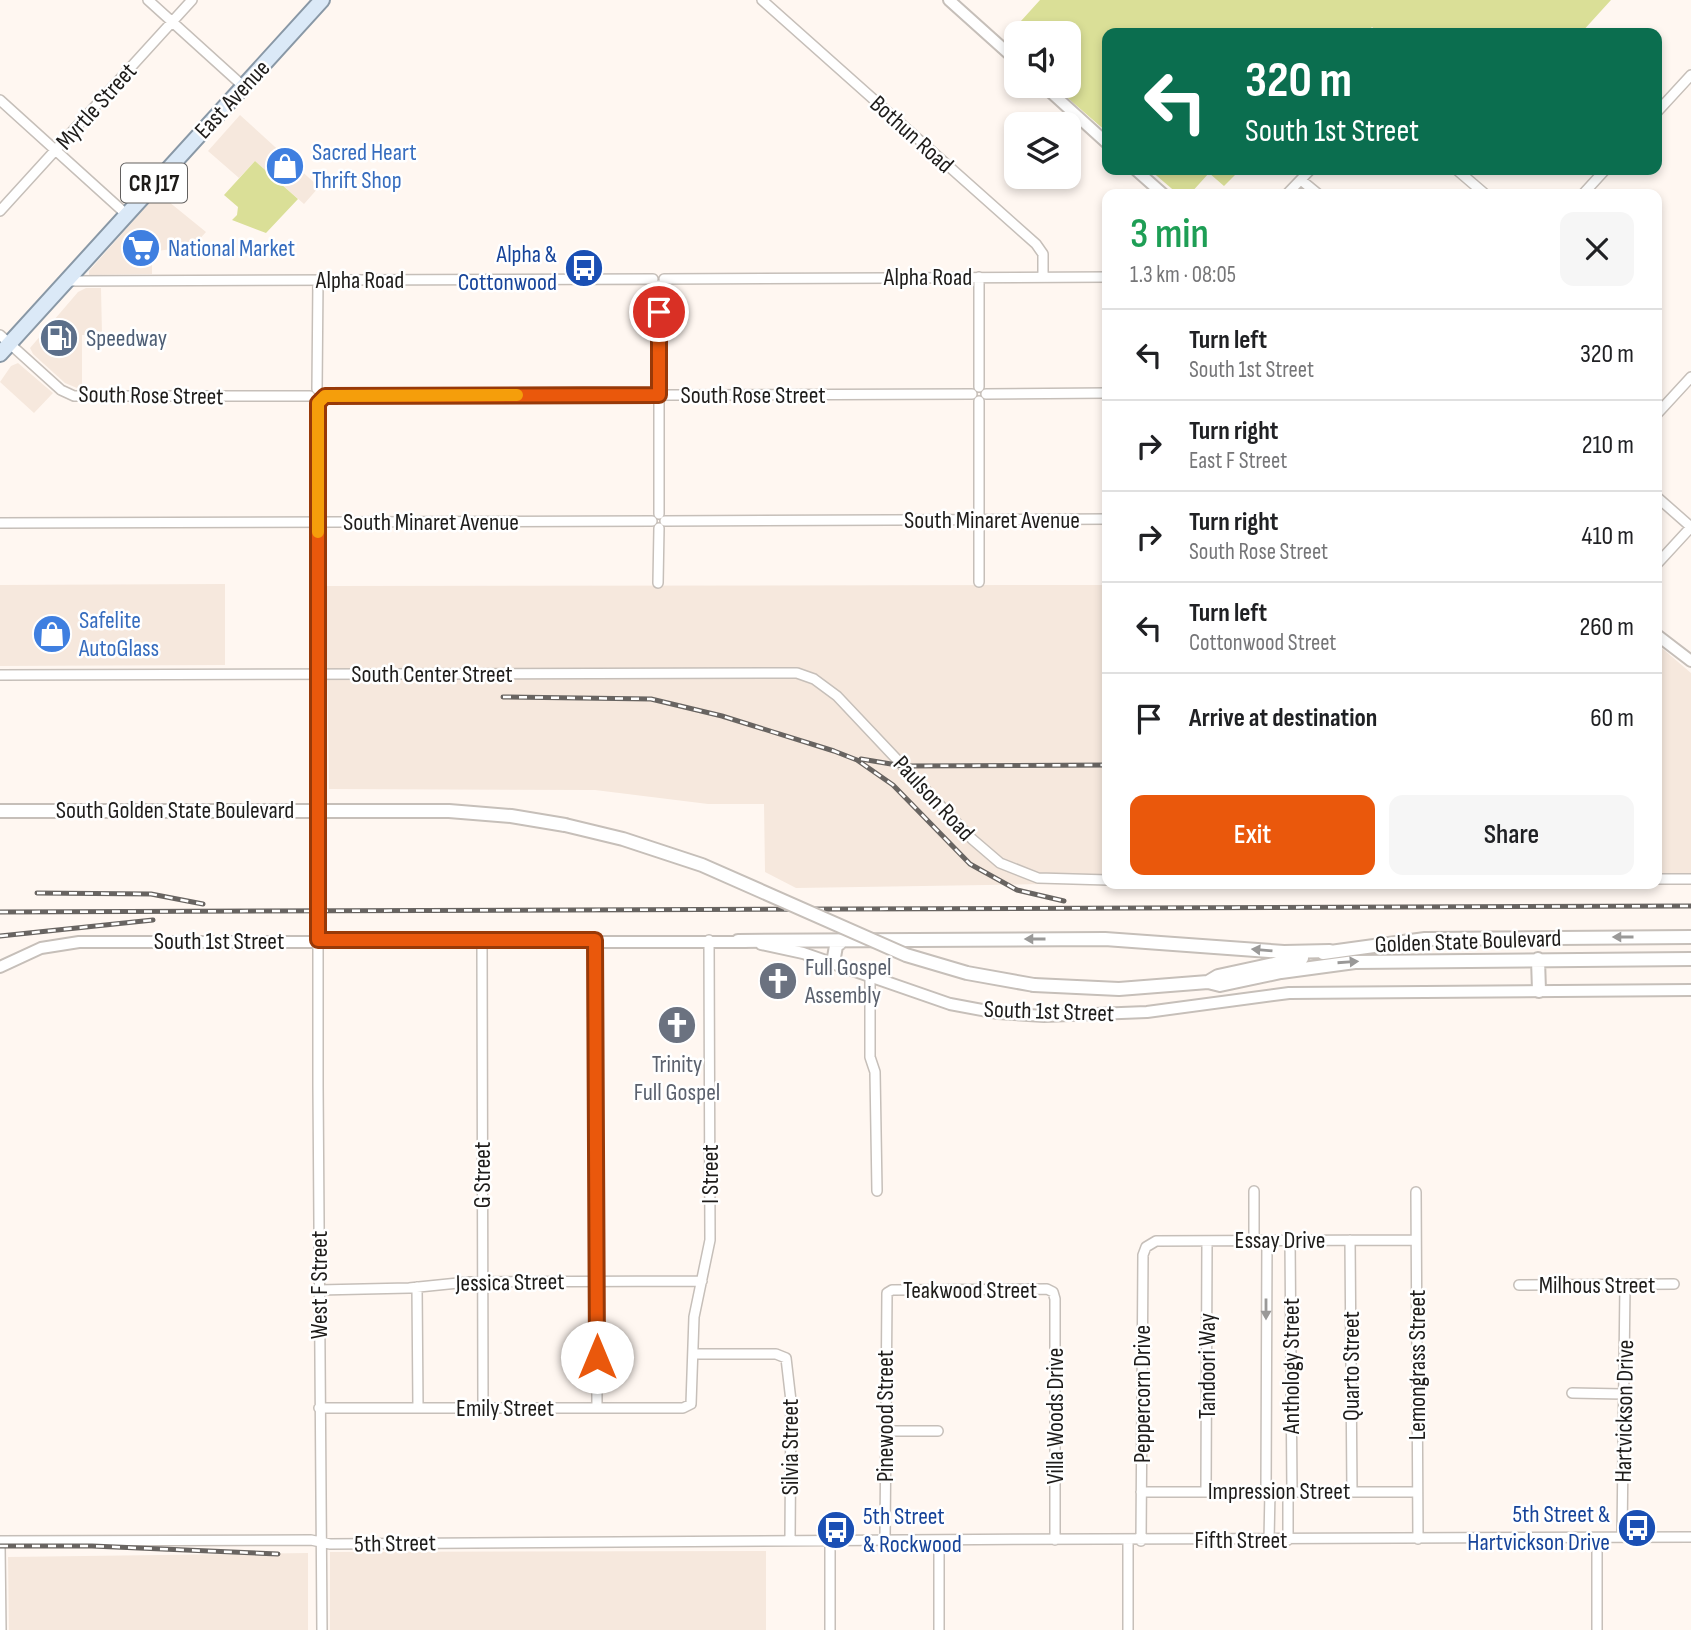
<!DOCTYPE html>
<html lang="en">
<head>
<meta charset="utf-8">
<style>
	:root { --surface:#fff; --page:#f6f6f6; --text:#202124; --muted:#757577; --line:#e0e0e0; --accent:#ea580c }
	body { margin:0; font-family:"Sofia Sans Condensed",sans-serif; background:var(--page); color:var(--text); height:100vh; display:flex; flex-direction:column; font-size:26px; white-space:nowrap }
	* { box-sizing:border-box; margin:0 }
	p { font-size:23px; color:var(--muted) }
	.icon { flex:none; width:38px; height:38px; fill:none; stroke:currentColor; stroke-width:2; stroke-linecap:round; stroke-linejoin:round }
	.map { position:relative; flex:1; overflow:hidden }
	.details { position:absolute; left:1102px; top:189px; width:560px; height:700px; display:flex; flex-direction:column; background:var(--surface); border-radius:14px; box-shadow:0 4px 10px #0003 }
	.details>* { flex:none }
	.top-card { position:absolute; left:1102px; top:28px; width:560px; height:147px; border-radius:14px; box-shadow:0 4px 10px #0003; background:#0b6e4f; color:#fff; overflow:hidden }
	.controls { position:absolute; left:1004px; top:21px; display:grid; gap:14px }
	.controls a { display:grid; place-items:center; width:77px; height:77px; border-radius:14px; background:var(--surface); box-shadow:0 4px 10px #0003; font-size:35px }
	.pin { position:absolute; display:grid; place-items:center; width:60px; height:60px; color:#fff; margin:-30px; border:4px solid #fff; border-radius:50%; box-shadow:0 2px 7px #0007 }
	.me { position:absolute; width:77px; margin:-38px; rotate:0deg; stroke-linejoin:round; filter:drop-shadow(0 0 5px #0008) }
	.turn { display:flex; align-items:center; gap:24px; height:147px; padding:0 28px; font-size:32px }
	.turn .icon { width:91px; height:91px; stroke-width:2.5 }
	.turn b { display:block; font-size:49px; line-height:60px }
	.round { display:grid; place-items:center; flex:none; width:74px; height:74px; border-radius:14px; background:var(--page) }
	.head { display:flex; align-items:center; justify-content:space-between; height:119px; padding:0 28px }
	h1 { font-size:42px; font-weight:600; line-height:52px; color:#1e9e55 }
	.primary-button { display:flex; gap:14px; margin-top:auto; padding:14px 28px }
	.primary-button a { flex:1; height:80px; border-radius:14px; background:var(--accent); color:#fff; font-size:28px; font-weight:600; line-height:80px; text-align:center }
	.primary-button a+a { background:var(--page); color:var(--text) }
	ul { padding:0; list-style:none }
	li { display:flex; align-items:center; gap:21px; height:91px; padding:0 28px; border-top:2px solid var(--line) }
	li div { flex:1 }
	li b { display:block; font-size:26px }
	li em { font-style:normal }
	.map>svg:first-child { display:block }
	.built { fill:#f6e8dd }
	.green { fill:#dadf97 }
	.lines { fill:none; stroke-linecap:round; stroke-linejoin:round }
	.minor-casing { stroke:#c6bfb9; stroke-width:12 }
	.tertiary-casing { stroke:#c6bfb9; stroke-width:14 }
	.secondary-casing { stroke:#c6bfb9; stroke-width:16 }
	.primary-casing { stroke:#8998a6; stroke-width:18 }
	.minor { stroke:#fff; stroke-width:9 }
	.tertiary { stroke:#fff; stroke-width:10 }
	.secondary { stroke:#fff; stroke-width:12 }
	.primary { stroke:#dbe9f7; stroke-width:14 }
	.rail-casing { stroke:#686461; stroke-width:5 }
	.rail { stroke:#fff; stroke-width:2.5; stroke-dasharray:8; stroke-linecap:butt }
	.secondary-bridge-casing { stroke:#c6bfb9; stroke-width:16; stroke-linecap:butt }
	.secondary-bridge { stroke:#fff; stroke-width:12 }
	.oneway { fill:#9a9998 }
	.route-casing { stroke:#983908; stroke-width:18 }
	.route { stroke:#ea580c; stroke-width:12 }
	.slow { stroke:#f59e0b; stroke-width:12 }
	.labels { text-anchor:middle; stroke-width:5; stroke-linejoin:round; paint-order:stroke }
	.shield { fill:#fff; stroke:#62605f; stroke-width:2 }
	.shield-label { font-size:23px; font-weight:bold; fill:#1e1c1a }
	.street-label { font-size:24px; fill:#1e1c1a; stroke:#fff }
	.shop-label { font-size:24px; fill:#366cbe; stroke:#fff; text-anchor:start }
	.transit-label { font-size:24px; fill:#164399; stroke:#fff; text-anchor:end }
	.service-label { font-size:24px; fill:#4e5e75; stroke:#fff; text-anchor:start }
	.worship-label { font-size:24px; fill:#5b616d; stroke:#fff; text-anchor:start }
</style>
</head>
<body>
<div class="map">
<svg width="1691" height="1630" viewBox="0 0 1691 1630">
	<rect width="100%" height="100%" fill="#fff7f1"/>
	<path class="built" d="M240,115L319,187L304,204L255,161L239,178L208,151Z
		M158,193L206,232L186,254L180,248L157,251L152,258V274L89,275V271Z
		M86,288H101L102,335H82V390L65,383L33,354L30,348L78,292Z
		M18,363L53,393L34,413L0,382L11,366Z
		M225,584V665L0,666V585Z
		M1108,585V883L796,888L765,872L764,804H708L595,790L329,789L326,586Z
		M1657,644L1691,673V875H1657Z
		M766,1551V1630H330V1552Z
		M308,1553V1630H9L8,1557Z"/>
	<path class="green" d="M1040,0H1611L1581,33H1379L1372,27L1366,33H1108V133L1054,86H1069V33H1017V53L1003,41Z
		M255,161L298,199L266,233L232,220L237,215L238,207L224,195Z
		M1150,170H1240L1224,186L1209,173L1190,194H1178Z"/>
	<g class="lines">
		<g class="minor-casing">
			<path id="minor" d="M148,0L243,86
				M762,0L1036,244L1043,254V277
				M0,100L126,214
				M1657,112L1691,75
				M1457,170L1485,194
				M1301,180L1318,194
				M1287,194L1310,170
				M1583,194L1605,170
				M0,211L192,0
				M979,277V387
				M664,279L1108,277
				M67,281L653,279
				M0,335L61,390L74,396H310
				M317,389L318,280
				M986,394L1108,393
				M325,396L972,394
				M979,401V582
				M318,403V1086L322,1630
				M1657,414L1691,377
				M1657,497L1691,527
				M659,514V285
				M665,521L1108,519
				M0,523L652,521
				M1657,564L1691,527
				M658,583L659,528
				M0,675L797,673L814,679L837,696L972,839L1000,863L1038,878L1108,880
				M1657,879H1691
				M595,940L597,1408
				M482,941L483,1408
				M870,978V1057L875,1072L877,1191
				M1416,1192L1418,1539
				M1254,1240V1191
				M1290,1240L1292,1491
				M1350,1240L1352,1492
				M1519,1285L1674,1284
				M417,1287L418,1408
				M319,1290L409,1288L468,1282L702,1281
				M693,1354H776L786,1358L791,1401L790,1539
				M1572,1393L1622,1394
				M319,1408H683L691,1404L694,1317L710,1240L709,940
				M885,1431H938
				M1206,1491L1207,1241
				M1266,1491L1267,1240
				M1288,1491V1540
				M1141,1492H1417
				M1622,1537L1625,1285
				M1597,1538V1630
				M830,1540V1630
				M885,1540L887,1293L892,1290L1047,1289L1053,1292L1055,1299V1540
				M939,1540V1630
				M1269,1540L1270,1491
				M0,1541L311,1540L330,1544C784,1538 1237,1540 1691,1537
				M1128,1541V1630
				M1141,1541L1143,1255L1146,1247L1156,1241L1416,1240
				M0,1546L1,1630"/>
		</g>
		<g class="tertiary-casing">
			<path id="tertiary" d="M949,0L1017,61
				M1044,86L1108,144
				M1136,170L1163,194
				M1657,635L1691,661
				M761,944L803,953L950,1004L998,1013L1044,1016L1147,1012L1289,993L1691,990
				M0,967L41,948L79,942H745"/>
		</g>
		<g class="secondary-casing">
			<path id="secondary" d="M0,811H449L511,816L565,825
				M738,941L1105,939L1284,952L1330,951
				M1323,953L1425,939L1691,937
				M1538,959L1539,991
				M833,963L836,946L845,939
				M1208,982L1218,976L1302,958
				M1034,985L1119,989L1208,982L1220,985L1281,972L1355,962L1691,959"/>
		</g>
		<g class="primary-casing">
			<path id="primary" d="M0,354L322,0"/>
		</g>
		<use href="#minor" class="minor"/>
		<use href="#tertiary" class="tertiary"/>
		<use href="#secondary" class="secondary"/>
		<use href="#primary" class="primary"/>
		<g class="rail-casing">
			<path id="rail" d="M503,697L651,699L722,716L834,751L857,760L893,785L970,864L1017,890L1064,901
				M861,759L903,766L1108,765
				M37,893L151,894L203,904
				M0,912L1691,906
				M0,936L153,920
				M0,1546H92L278,1554"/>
		</g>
		<use href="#rail" class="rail"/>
		<g class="secondary-bridge-casing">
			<path id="secondary-bridge" d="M565,825L623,839L702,865L906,955L967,973L1034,985"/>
		</g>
		<use href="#secondary-bridge" class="secondary-bridge"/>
	</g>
	<defs><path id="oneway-solid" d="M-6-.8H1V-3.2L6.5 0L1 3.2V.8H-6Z" transform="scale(1.75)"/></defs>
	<g class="oneway">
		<use href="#oneway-solid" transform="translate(1623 937) rotate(180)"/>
		<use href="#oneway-solid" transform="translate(1035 939) rotate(-180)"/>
		<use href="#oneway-solid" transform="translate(1262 950) rotate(-175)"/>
		<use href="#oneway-solid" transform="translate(1348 962) rotate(-4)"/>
		<use href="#oneway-solid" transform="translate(1266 1309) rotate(90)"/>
	</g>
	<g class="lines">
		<g class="route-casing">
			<path id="route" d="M597,1357L595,940H318V403L325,396L659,395V312"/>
		</g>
		<use href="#route" class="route"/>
		<path class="slow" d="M318,532V403L325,396L517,395"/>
	</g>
	<defs>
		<g id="shop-disc" transform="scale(2.0125)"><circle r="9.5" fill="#3f7fe0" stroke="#fff"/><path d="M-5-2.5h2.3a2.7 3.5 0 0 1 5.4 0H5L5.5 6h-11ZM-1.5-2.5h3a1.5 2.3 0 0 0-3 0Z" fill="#fff"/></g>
		<g id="supermarket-disc" transform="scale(2.0125)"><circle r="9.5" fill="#3f7fe0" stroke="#fff"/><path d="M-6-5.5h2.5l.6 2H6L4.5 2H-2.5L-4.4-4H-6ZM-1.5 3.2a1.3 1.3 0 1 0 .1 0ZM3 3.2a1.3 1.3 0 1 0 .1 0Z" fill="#fff"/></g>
		<g id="bus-disc" transform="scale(2.0125)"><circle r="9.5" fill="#1a4fb4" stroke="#fff"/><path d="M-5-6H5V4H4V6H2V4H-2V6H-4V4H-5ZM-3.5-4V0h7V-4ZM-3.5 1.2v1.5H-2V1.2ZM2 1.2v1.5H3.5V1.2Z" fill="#fff"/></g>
		<g id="fuel-disc" transform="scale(2.0125)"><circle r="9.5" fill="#5c6f8a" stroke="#fff"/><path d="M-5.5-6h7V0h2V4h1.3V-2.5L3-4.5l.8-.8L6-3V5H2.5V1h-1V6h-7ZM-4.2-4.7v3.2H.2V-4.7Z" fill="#fff"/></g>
		<g id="church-disc" transform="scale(2.0125)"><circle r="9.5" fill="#6b7280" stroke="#fff"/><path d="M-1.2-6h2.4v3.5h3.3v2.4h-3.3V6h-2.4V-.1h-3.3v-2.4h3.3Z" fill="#fff"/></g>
	</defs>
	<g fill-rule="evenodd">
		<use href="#shop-disc" x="285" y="166"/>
		<use href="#supermarket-disc" x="141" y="248"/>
		<use href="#bus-disc" x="584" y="268"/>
		<use href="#fuel-disc" x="59" y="338"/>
		<use href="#shop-disc" x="52" y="634"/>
		<use href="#church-disc" x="778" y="981"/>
		<use href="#church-disc" x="677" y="1025"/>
		<use href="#bus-disc" x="1637" y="1528"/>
		<use href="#bus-disc" x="836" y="1530"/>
	</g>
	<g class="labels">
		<rect class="shield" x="121" y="163.5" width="66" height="39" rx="5"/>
		<g class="shield-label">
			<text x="154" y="191">CR J17</text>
		</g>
		<g class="street-label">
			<text transform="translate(232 99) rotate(-47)" y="8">East Avenue</text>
			<text transform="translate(96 106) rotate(-48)" y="8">Myrtle Street</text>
			<text transform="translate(912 134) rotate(42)" y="8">Bothun Road</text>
			<text x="928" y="285">Alpha Road</text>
			<text x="360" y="288">Alpha Road</text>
			<text transform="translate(151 395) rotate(1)" y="8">South Rose Street</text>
			<text x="753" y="403">South Rose Street</text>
			<text x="992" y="528">South Minaret Avenue</text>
			<text x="431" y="530">South Minaret Avenue</text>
			<text x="432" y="682">South Center Street</text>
			<text transform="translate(934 798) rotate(47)" y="8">Paulson Road</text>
			<text x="175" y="818">South Golden State Boulevard</text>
			<text x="219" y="949">South 1st Street</text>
			<text transform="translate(1468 941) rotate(-2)" y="8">Golden State Boulevard</text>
			<text transform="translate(1049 1011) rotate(2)" y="8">South 1st Street</text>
			<text transform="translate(710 1174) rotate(-90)" y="8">I Street</text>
			<text transform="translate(482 1175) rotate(-90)" y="8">G Street</text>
			<text x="1280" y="1248">Essay Drive</text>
			<text transform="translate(510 1282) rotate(-1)" y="8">Jessica Street</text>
			<text transform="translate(319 1285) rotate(-90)" y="8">West F Street</text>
			<text x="1597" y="1293">Milhous Street</text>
			<text x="970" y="1298">Teakwood Street</text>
			<text transform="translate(1417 1365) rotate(-90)" y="8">Lemongrass Street</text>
			<text transform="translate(1207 1366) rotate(-90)" y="8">Tandoori Way</text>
			<text transform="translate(1291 1366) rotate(-90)" y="8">Anthology Street</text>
			<text transform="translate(1351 1366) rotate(-90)" y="8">Quarto Street</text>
			<text transform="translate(1142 1394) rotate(-90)" y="8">Peppercorn Drive</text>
			<text x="505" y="1416">Emily Street</text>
			<text transform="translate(1624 1411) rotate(-89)" y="8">Hartvickson Drive</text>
			<text transform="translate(885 1416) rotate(-90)" y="8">Pinewood Street</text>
			<text transform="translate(1055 1416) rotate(-90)" y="8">Villa Woods Drive</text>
			<text transform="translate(790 1447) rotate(-90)" y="8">Silvia Street</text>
			<text x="1279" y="1499">Impression Street</text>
			<text x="1241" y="1548">Fifth Street</text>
			<text transform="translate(395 1543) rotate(-1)" y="8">5th Street</text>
		</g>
		<g class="shop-label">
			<text x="312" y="160">Sacred Heart<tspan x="312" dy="28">Thrift Shop</tspan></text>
			<text x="168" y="256">National Market</text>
			<text x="79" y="628">Safelite<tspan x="79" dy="28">AutoGlass</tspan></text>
		</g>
		<g class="transit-label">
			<text x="557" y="262">Alpha &amp;<tspan x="557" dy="28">Cottonwood</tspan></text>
			<text x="1610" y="1522">5th Street &amp;<tspan x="1610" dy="28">Hartvickson Drive</tspan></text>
			<text x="863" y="1524" text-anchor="start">5th Street<tspan x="863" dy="28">&amp; Rockwood</tspan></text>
		</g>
		<g class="service-label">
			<text x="86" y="346">Speedway</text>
		</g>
		<g class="worship-label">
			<text x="805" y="975">Full Gospel<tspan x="805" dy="28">Assembly</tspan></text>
			<text x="677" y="1072" text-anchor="middle">Trinity<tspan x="677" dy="28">Full Gospel</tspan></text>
		</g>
	</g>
</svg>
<div class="controls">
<a><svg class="icon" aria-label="sound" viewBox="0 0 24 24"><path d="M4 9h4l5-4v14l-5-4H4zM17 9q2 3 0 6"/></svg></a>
<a><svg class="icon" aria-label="layers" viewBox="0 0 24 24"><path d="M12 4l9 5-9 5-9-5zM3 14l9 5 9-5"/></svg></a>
</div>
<div class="pin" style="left:659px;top:312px;background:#d93025"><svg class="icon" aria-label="arrive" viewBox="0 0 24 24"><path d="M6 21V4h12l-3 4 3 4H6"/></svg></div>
<svg class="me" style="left:597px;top:1357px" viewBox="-20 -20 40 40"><circle r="19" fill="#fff"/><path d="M0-13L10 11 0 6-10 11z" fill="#ea580c"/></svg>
<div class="top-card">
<div class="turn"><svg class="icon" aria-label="left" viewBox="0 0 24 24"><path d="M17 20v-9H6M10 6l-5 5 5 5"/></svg><div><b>320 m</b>South 1st Street</div></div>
</div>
<section class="details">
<div class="head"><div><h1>3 min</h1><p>1.3 km · 08:05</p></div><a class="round"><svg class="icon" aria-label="close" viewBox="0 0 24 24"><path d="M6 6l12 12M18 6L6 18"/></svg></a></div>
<ul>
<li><svg class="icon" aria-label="left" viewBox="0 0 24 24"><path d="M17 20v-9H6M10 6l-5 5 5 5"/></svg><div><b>Turn left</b><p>South 1st Street</p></div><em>320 m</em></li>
<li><svg class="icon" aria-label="right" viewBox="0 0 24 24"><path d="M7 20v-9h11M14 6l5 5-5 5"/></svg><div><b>Turn right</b><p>East F Street</p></div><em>210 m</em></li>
<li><svg class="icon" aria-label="right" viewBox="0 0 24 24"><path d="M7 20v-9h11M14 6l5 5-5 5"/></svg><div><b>Turn right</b><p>South Rose Street</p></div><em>410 m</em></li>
<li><svg class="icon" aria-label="left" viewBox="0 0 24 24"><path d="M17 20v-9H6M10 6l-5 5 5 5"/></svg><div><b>Turn left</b><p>Cottonwood Street</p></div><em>260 m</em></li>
<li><svg class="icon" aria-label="arrive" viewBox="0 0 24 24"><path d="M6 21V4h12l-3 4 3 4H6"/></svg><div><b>Arrive at destination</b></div><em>60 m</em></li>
</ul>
<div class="primary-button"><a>Exit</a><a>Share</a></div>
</section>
</div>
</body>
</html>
